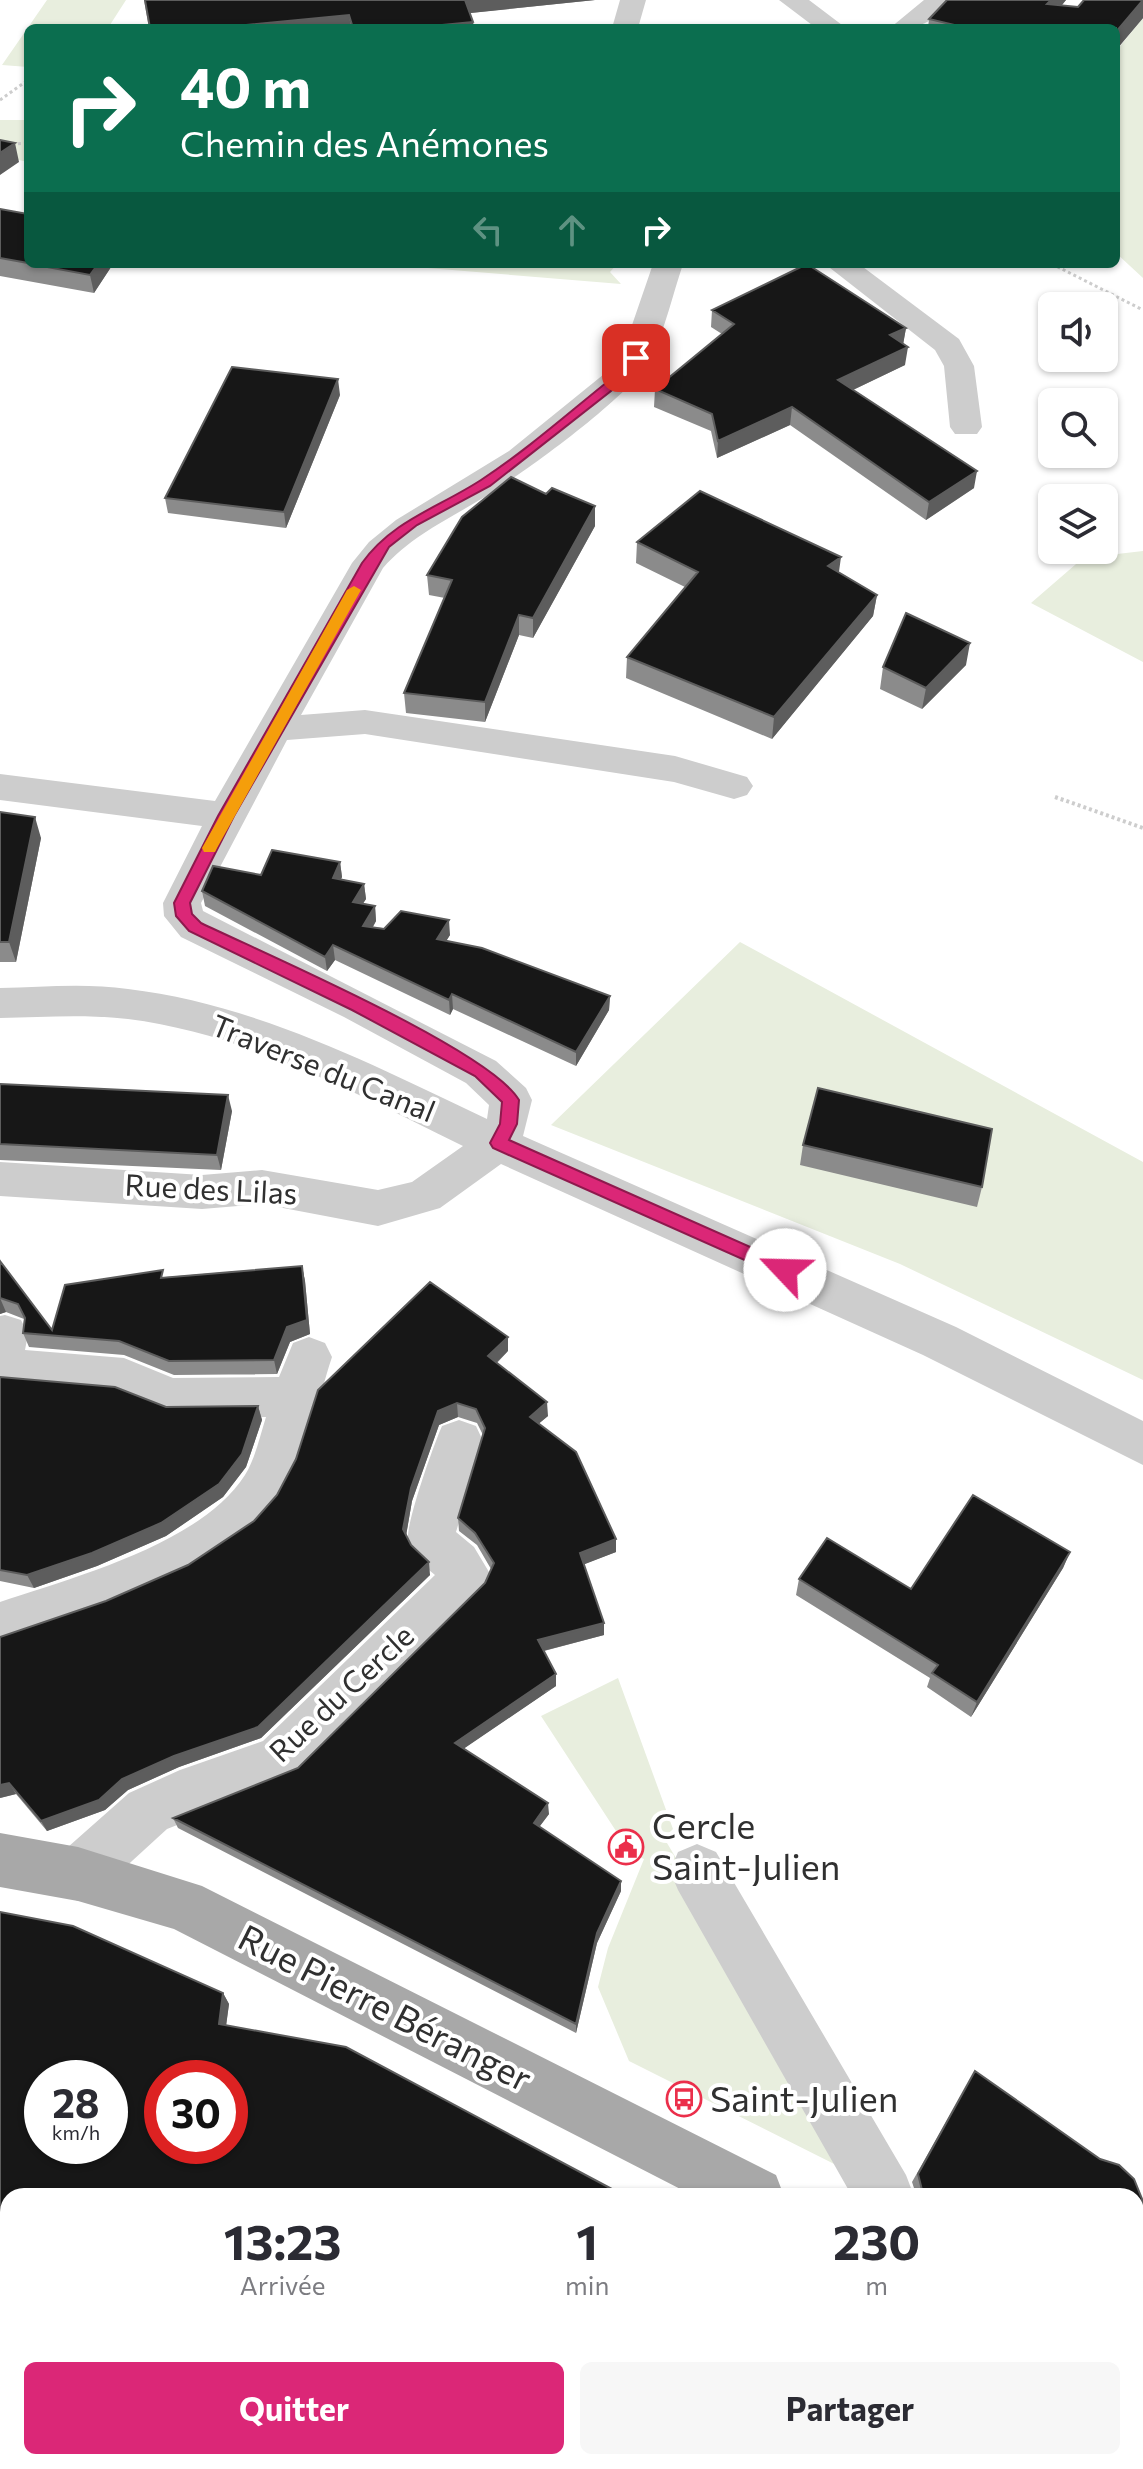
<!DOCTYPE html>
<html lang="fr">
<head>
<meta charset="utf-8">
<style>
	:root { --surface:#fff; --page:#f7f7f7; --text:#2b2b33; --muted:#7c7c81; --accent:#db2777 }
	body { margin:0; font-family:Commissioner,sans-serif; background:var(--page); color:var(--text); height:100vh; display:flex; flex-direction:column; font-size:30px; white-space:nowrap }
	* { box-sizing:border-box; margin:0 }
	p { font-size:26px; color:var(--muted) }
	.icon { flex:none; width:44px; height:44px; fill:none; stroke:currentColor; stroke-width:2; stroke-linecap:round; stroke-linejoin:round }
	.map { position:relative; flex:1; overflow:hidden }
	.details { position:absolute; left:0px; top:2188px; width:1144px; height:282px; display:flex; flex-direction:column; background:var(--surface); border-radius:24px 24px 0 0; box-shadow:0 2px 6px #0004 }
	.details>* { flex:none }
	.top-card { position:absolute; left:24px; top:24px; width:1096px; height:244px; border-radius:12px; box-shadow:0 2px 6px #0004; background:#0b6e4f; color:#fff; overflow:hidden }
	.controls { position:absolute; left:1038px; top:292px; display:grid; gap:16px }
	.controls a { display:grid; place-items:center; width:80px; height:80px; border-radius:12px; background:var(--surface); box-shadow:0 2px 6px #0004; font-size:40px }
	.speed { position:absolute; left:24px; top:2060px; display:flex; gap:16px; font-size:40px; font-weight:700; text-align:center }
	.speed>* { display:grid; place-content:center; width:104px; height:104px; border-radius:50%; background:var(--surface); box-shadow:0 2px 6px #0004; line-height:1 }
	.speed small { font-size:20px; font-weight:400 }
	.speed .limit { border:12px solid #d22; background:#fff; color:#111 }
	.pin { position:absolute; display:grid; place-items:center; width:68px; height:68px; color:#fff; margin:-34px; border-radius:16px; box-shadow:0 4px 12px #0006 }
	.me { position:absolute; width:88px; margin:-44px; rotate:294deg; stroke-linejoin:round; filter:drop-shadow(0 0 6px #0008) }
	.turn { display:flex; align-items:center; gap:28px; height:168px; padding:0 24px; font-size:36px }
	.turn .icon { width:104px; height:104px; stroke-width:2.5 }
	.turn b { display:block; font-size:56px; line-height:68px }
	.lanes { display:flex; align-items:center; height:76px; padding:0 24px; background:#0003; justify-content:center; gap:40px; direction:ltr }
	.lanes .off { opacity:.35 }
	.eta { display:flex; justify-content:space-evenly; align-items:center; height:136px; text-align:center }
	.eta b { font-size:48px; font-weight:700; line-height:56px }
	.primary-button { display:flex; gap:16px; margin-top:auto; padding:16px 24px }
	.primary-button a { flex:1; height:92px; border-radius:12px; background:var(--accent); color:#fff; font-size:32px; font-weight:700; line-height:92px; text-align:center }
	.primary-button a+a { background:var(--page); color:var(--text) }
	.map>svg:first-child { display:block }
	.green { fill:#e8eede }
	.lines { fill:none; stroke-linecap:round; stroke-linejoin:round }
	.path-far1 { stroke:#cdcdcd; stroke-width:3; stroke-dasharray:3 3; stroke-linecap:butt }
	.path { stroke:#cdcdcd; stroke-width:4; stroke-dasharray:3 3; stroke-linecap:butt }
	.minor { fill:#cdcdcd; fill-rule:evenodd }
	.major { fill:#a8a8a8; fill-rule:evenodd }
	.wall { fill:#8b8b8b }
	.shaded-wall { fill:#5d5d5d }
	.building { fill:#171717; stroke:#5d5d5d; stroke-width:2; fill-rule:evenodd }
	.route { fill:#db2777; stroke:#8e194d; stroke-width:2 }
	.slow { fill:#f59e0b }
	.labels { text-anchor:middle; stroke-width:8; stroke-linejoin:round; paint-order:stroke }
	.street-label { font-size:30px; fill:#303030; stroke:#fff }
	.near-poi-label { font-size:36px; fill:#303030; stroke:#fff; text-anchor:start }
	.near-street-label { font-size:36px; fill:#303030; stroke:#fff }
</style>
</head>
<body>
<div class="map">
<svg width="1143" height="2469" viewBox="0 0 1143 2469">
	<rect width="100%" height="100%" fill="#fff"/>
	<path class="green" d="M47,0H126L108,28H28V67L2,65Z
		M1143,18V278L1116,253V51Z
		M0,120H28V162L0,156Z
		M379,264H617L610,272L621,284Z
		M1143,551V662L1031,603L1083,558Z
		M740,942L1143,1162V1380L900,1264L551,1125Z
		M618,1678L673,1829L664,1838L870,2182L629,2061L598,1987L608,1948L644,1859L631,1854L541,1716Z"/>
	<g class="lines">
		<path class="path-far1" d="M0,100L28,80
			M0,145L28,143
			M1052,264L1143,310"/>
		<path class="path" d="M1055,797L1143,828"/>
		<path class="minor" d="M620,0H646L638,28H612Z
			M779,0H809L846,28H816Z
			M924,0H950C933,25 918,28 890,28Z
			M653,264H683C673,294 665,328 652,357C634,394 521,475 483,498C447,520 411,536 383,568L301,715L365,710L675,756L747,777L753,786L747,795L734,799L674,782L365,734L287,740L201,903L203,911L496,1061L526,1088L532,1100L523,1136L956,1327L1143,1421V1465L923,1355L501,1164L440,1208L378,1226L262,1204L202,1209L0,1196V1162L202,1175L262,1170L378,1190L412,1182L463,1146C357,1094 247,1034 128,1019C86,1014 43,1017 0,1018V988C43,987 86,983 128,989C255,1004 374,1065 487,1119L489,1105L466,1083L344,1017L181,937L164,916L163,903L202,826L0,800V774L215,801L352,563L369,542L396,520L509,451L614,366L621,357Z
			M825,264H859L959,339L974,366L982,427L977,434H955L950,427L944,366L935,350Z
			M5,1315L21,1320L28,1334L25,1350L124,1358L173,1378L279,1377L293,1343L309,1337L325,1343L332,1357C316,1405 306,1463 278,1506C232,1578 79,1621 0,1648V1602C74,1577 201,1544 245,1475C255,1459 260,1436 266,1417L171,1418L121,1398L0,1388V1316Z
			M459,1420L476,1426L483,1441L456,1532L474,1547L492,1577L484,1593L299,1777L167,1829L97,1893L78,1901L59,1893L51,1874L59,1855L129,1793L180,1770L263,1741L435,1575C423,1565 412,1557 408,1541C405,1525 434,1444 442,1426Z
			M697,1844L716,1852L906,2175L914,2196H852L678,1890L670,1871L678,1852Z
			M820,2462H882L880,2469H818Z"/>
		<path class="major" d="M0,1833L78,1847L202,1886L776,2175L784,2196H694L174,1929L78,1901L0,1887Z
			M1136,2338L1143,2341V2403L1136,2400Z"/>
	</g>
	<path class="wall" d="M144,0H595L470,13L473,22L474,28H149Z
		M947,0H1066L1062,5L1143,18L1116,50V28H928L929,19Z
		M0,209L28,264H113L94,293L0,276Z
		M712,310L906,328L903,344L905,365L853,390L974,488L926,520L790,425L717,458L711,431L654,407L655,389L722,334L711,327Z
		M340,395L286,528L168,513L165,498Z
		M546,494L595,506V526L533,638L519,635L485,722L406,713L404,693L445,598L429,595L427,575Z
		M637,542L839,572L877,595L873,616L772,739L626,678L627,657L685,587L636,563Z
		M966,665L922,709L880,689L883,667Z
		M0,812L41,838L16,962H0Z
		M340,862L342,877L341,879L364,884L366,899L363,903L375,906L376,921L373,927L450,935L446,941L610,996L609,1010L576,1066L453,1009L450,1015L335,960L327,971L205,906L202,891L261,875Z
		M0,1084L232,1111L221,1170L0,1160Z
		M803,1145L982,1187L977,1207L800,1165Z
		M0,1261L52,1330L165,1277L302,1266L305,1281L310,1334L290,1342L277,1374L174,1375L124,1355L29,1347L23,1333L24,1319L6,1312L0,1314Z
		M508,1351L497,1363L548,1416L538,1424L616,1539V1552L584,1564L604,1623V1635L544,1651L556,1686L464,1748L549,1814L539,1827L621,1881V1891L597,1943L576,2033L178,1828L173,1818L298,1768L485,1583L491,1569L477,1545L459,1531L458,1518L483,1435L477,1423L458,1417L439,1425L412,1501L406,1535L411,1545L430,1575L261,1738L179,1767L128,1790L105,1810L47,1831L16,1794L0,1798L106,1601L188,1565Z
		M0,1377L166,1407L258,1406L262,1420L246,1467L223,1497L166,1536L97,1566L34,1588L0,1581Z
		M1070,1552L1063,1568L971,1717L927,1687L930,1678L796,1595L799,1579L911,1589Z
		M0,1912L223,1993L229,2004L226,2025L625,2196H8V2218H0Z
		M975,2071L1136,2196H904L907,2193L915,2191L912,2182Z
		M884,2462H1057L1056,2469H661L820,2465L823,2469H881Z"/>
	<path class="shaded-wall" d="M461,0H595L461,14Z
		M1051,0H1066L1043,28L1047,4Z
		M1143,0V18L1116,50V32Z
		M349,15L351,28H216Z
		M473,22L474,28H411Z
		M15,143L19,162L0,175V153Z
		M98,264H113L94,293L90,275Z
		M906,328L903,345L890,335Z
		M908,347L905,365L836,398L838,380Z
		M338,379L340,395L286,528L284,512Z
		M792,407L790,425L717,458L718,441Z
		M977,471L974,488L926,520L929,502Z
		M595,506V526L533,638V618Z
		M841,557L838,579L828,566Z
		M877,595L873,616L772,739L774,717Z
		M519,615V635L485,722V702Z
		M970,643L966,665L922,709L926,688Z
		M35,817L41,838L16,962L9,942Z
		M340,862L342,877L335,892L333,878Z
		M364,884L366,899L355,916L353,902Z
		M375,906L376,921L365,940L363,926Z
		M449,920L450,935L438,954L437,939Z
		M333,945L335,960L327,971L325,957Z
		M452,994L453,1009L450,1015L449,1000Z
		M610,996L609,1010L576,1066V1052Z
		M228,1095L232,1111L221,1170L217,1155Z
		M302,1266L305,1281L310,1334L290,1342L277,1374L274,1360Z
		M0,1298L6,1312L0,1314Z
		M508,1337V1351L489,1370L488,1356Z
		M547,1402L548,1416L530,1431V1417Z
		M457,1403L458,1417L439,1425L412,1501L405,1542L403,1529L411,1488L438,1411Z
		M258,1406L262,1420L246,1467L223,1497L166,1536L97,1566L34,1588L27,1575Z
		M616,1539V1552L580,1566V1553Z
		M1070,1552L1063,1568L971,1717L977,1702Z
		M429,1562L430,1575L261,1738L179,1767L128,1790L105,1810L47,1831L41,1821L122,1779Z
		M604,1623V1635L539,1652L538,1640Z
		M556,1674V1686L456,1754L455,1743Z
		M9,1783L16,1794L0,1798V1785Z
		M548,1803L549,1814L534,1834V1823Z
		M621,1881V1891L597,1943L576,2033V2024L597,1933Z
		M223,1993L229,2004L225,2034L219,2024Z"/>
	<path class="building" d="M145,0H465L473,22L411,28H353L349,15L216,28H150Z
		M947,0H1051L1047,4L1078,7L1084,0H1143L1116,32V28H967L929,19Z
		M0,140L15,143L0,153Z
		M0,209L28,214V263L0,258Z
		M31,264H98L90,275Z
		M807,264L906,328L890,335L908,347L838,380L977,471L929,502L792,407L718,441L712,414L655,389L734,324L712,310Z
		M232,367L338,379L284,512L165,498Z
		M511,477L546,494L552,488L595,506L533,618L519,615L485,702L404,693L452,580L427,575L462,517Z
		M700,491L841,557L828,566L877,595L774,717L627,657L698,572L637,542Z
		M906,613L970,643L926,688L883,667Z
		M0,812L35,817L9,942H0Z
		M272,850L340,862L333,878L364,884L353,902L375,906L363,926L384,929L401,911L449,920L437,939L482,948L610,996L576,1052L452,994L449,1000L333,945L325,957L202,891L213,866L261,875Z
		M0,1084L228,1095L217,1155L0,1144Z
		M818,1088L992,1129L982,1187L803,1145Z
		M0,1261L52,1330L65,1285L163,1270L161,1278L302,1266L307,1320L287,1327L274,1360L169,1361L119,1341L23,1333L25,1318L18,1304L0,1298Z
		M430,1282L508,1337L488,1356L547,1402L530,1417L576,1452L616,1539L580,1553L604,1623L538,1640L556,1674L455,1743L548,1803L534,1823L621,1881L597,1933L576,2024L173,1818L298,1768L485,1583L494,1563L475,1533L458,1518L485,1428L476,1409L457,1403L438,1411L411,1488L403,1529L411,1545L429,1562L258,1727L174,1756L122,1779L99,1800L41,1821L9,1783L0,1785V1637L106,1601L188,1565L254,1521L277,1495L296,1459L318,1390Z
		M0,1377L115,1387L166,1407L258,1406L242,1454L219,1484L161,1523L92,1553L27,1575L0,1570Z
		M973,1495L1070,1552L977,1702L932,1673L938,1665L799,1579L827,1538L911,1589Z
		M0,1912L73,1926L223,1993L219,2024L346,2047L625,2196H244V2190L128,2193L127,2196H8V2211H0ZM42,2078H110V2146H42ZM162,2078H230V2146H162Z
		M975,2071L1100,2159L1119,2165L1134,2179L1142,2199V2220L1136,2228V2196H913L907,2193L922,2190L918,2174Z
		M664,2462H821L820,2465L823,2469H886L888,2462H1057L1056,2469H662Z"/>
	<path class="route" d="M631,356L642,358L630,376L490,486L417,525L389,547L234,816L190,903L192,914L201,923C263,953 490,1050 519,1100L517,1124L509,1140L791,1265V1276L785,1278L493,1148L490,1143L500,1124L502,1102L475,1076L352,1010L189,931L176,916L174,903L218,816L362,563C393,520 438,508 481,480C530,448 575,407 621,371Z"/>
	<path class="slow" d="M354,586L361,590L217,848L215,852H204L202,848L347,590Z"/>
	<defs>
		<g id="civic-ring" transform="scale(1.8)"><circle r="9.5" fill="#fff" stroke="#eb2f4b" stroke-width="1.5"/><path d="M-.6-6.5H3V-4.5H.6V-3L4-1V1h2V6H-6V1h2V-1L-.6-3ZM-1.2 2.5V6h2.4V2.5Z" fill="#eb2f4b"/></g>
		<g id="bus-ring" transform="scale(1.8)"><circle r="9.5" fill="#fff" stroke="#eb2f4b" stroke-width="1.5"/><path d="M-5-6H5V4H4V6H2V4H-2V6H-4V4H-5ZM-3.5-4V0h7V-4ZM-3.5 1.2v1.5H-2V1.2ZM2 1.2v1.5H3.5V1.2Z" fill="#eb2f4b"/></g>
	</defs>
	<g fill-rule="evenodd">
		<use href="#civic-ring" x="626" y="1847"/>
		<use href="#bus-ring" x="684" y="2099"/>
	</g>
	<g class="labels">
		<g class="street-label">
			<text transform="translate(323 1069) rotate(22)" y="10">Traverse du Canal</text>
			<text transform="translate(211 1190) rotate(3)" y="10">Rue des Lilas</text>
			<text transform="translate(342 1694) rotate(-43)" y="10">Rue du Cercle</text>
		</g>
		<g class="near-poi-label">
			<text x="652" y="1839">Cercle<tspan x="652" dy="41">Saint-Julien</tspan></text>
			<text x="710" y="2112">Saint-Julien</text>
		</g>
		<g class="near-street-label">
			<text transform="translate(385 2008) rotate(27)" y="13">Rue Pierre Béranger</text>
		</g>
	</g>
</svg>
<div class="controls">
<a><svg class="icon" aria-label="sound" viewBox="0 0 24 24"><path d="M4 9h4l5-4v14l-5-4H4zM17 9q2 3 0 6"/></svg></a>
<a><svg class="icon" aria-label="search" viewBox="0 0 24 24"><circle cx="10" cy="10" r="6"/><path d="M15 15l6 6"/></svg></a>
<a><svg class="icon" aria-label="layers" viewBox="0 0 24 24"><path d="M12 4l9 5-9 5-9-5zM3 14l9 5 9-5"/></svg></a>
</div>
<div class="speed"><div>28<small>km/h</small></div><div class="limit">30</div></div>
<div class="pin" style="left:636px;top:358px;background:#d93025"><svg class="icon" aria-label="arrive" viewBox="0 0 24 24"><path d="M6 21V4h12l-3 4 3 4H6"/></svg></div>
<svg class="me" style="left:785px;top:1270px" viewBox="-20 -20 40 40"><circle r="19" fill="#fff"/><path d="M0-13L10 11 0 6-10 11z" fill="#db2777"/></svg>
<div class="top-card">
<div class="turn"><svg class="icon" aria-label="right" viewBox="0 0 24 24"><path d="M7 20v-9h11M14 6l5 5-5 5"/></svg><div><b>40 m</b>Chemin des Anémones</div></div>
<div class="lanes"><svg class="icon off" aria-label="left" viewBox="0 0 24 24"><path d="M17 20v-9H6M10 6l-5 5 5 5"/></svg><svg class="icon off" aria-label="ahead" viewBox="0 0 24 24"><path d="M12 20V5M6 11l6-6 6 6"/></svg><svg class="icon" aria-label="right" viewBox="0 0 24 24"><path d="M7 20v-9h11M14 6l5 5-5 5"/></svg></div>
</div>
<section class="details">
<div class="eta">
<div><b>13:23</b><p>Arrivée</p></div>
<div><b>1</b><p>min</p></div>
<div><b>230</b><p>m</p></div>
</div>
<div class="primary-button"><a>Quitter</a><a>Partager</a></div>
</section>
</div>
</body>
</html>
